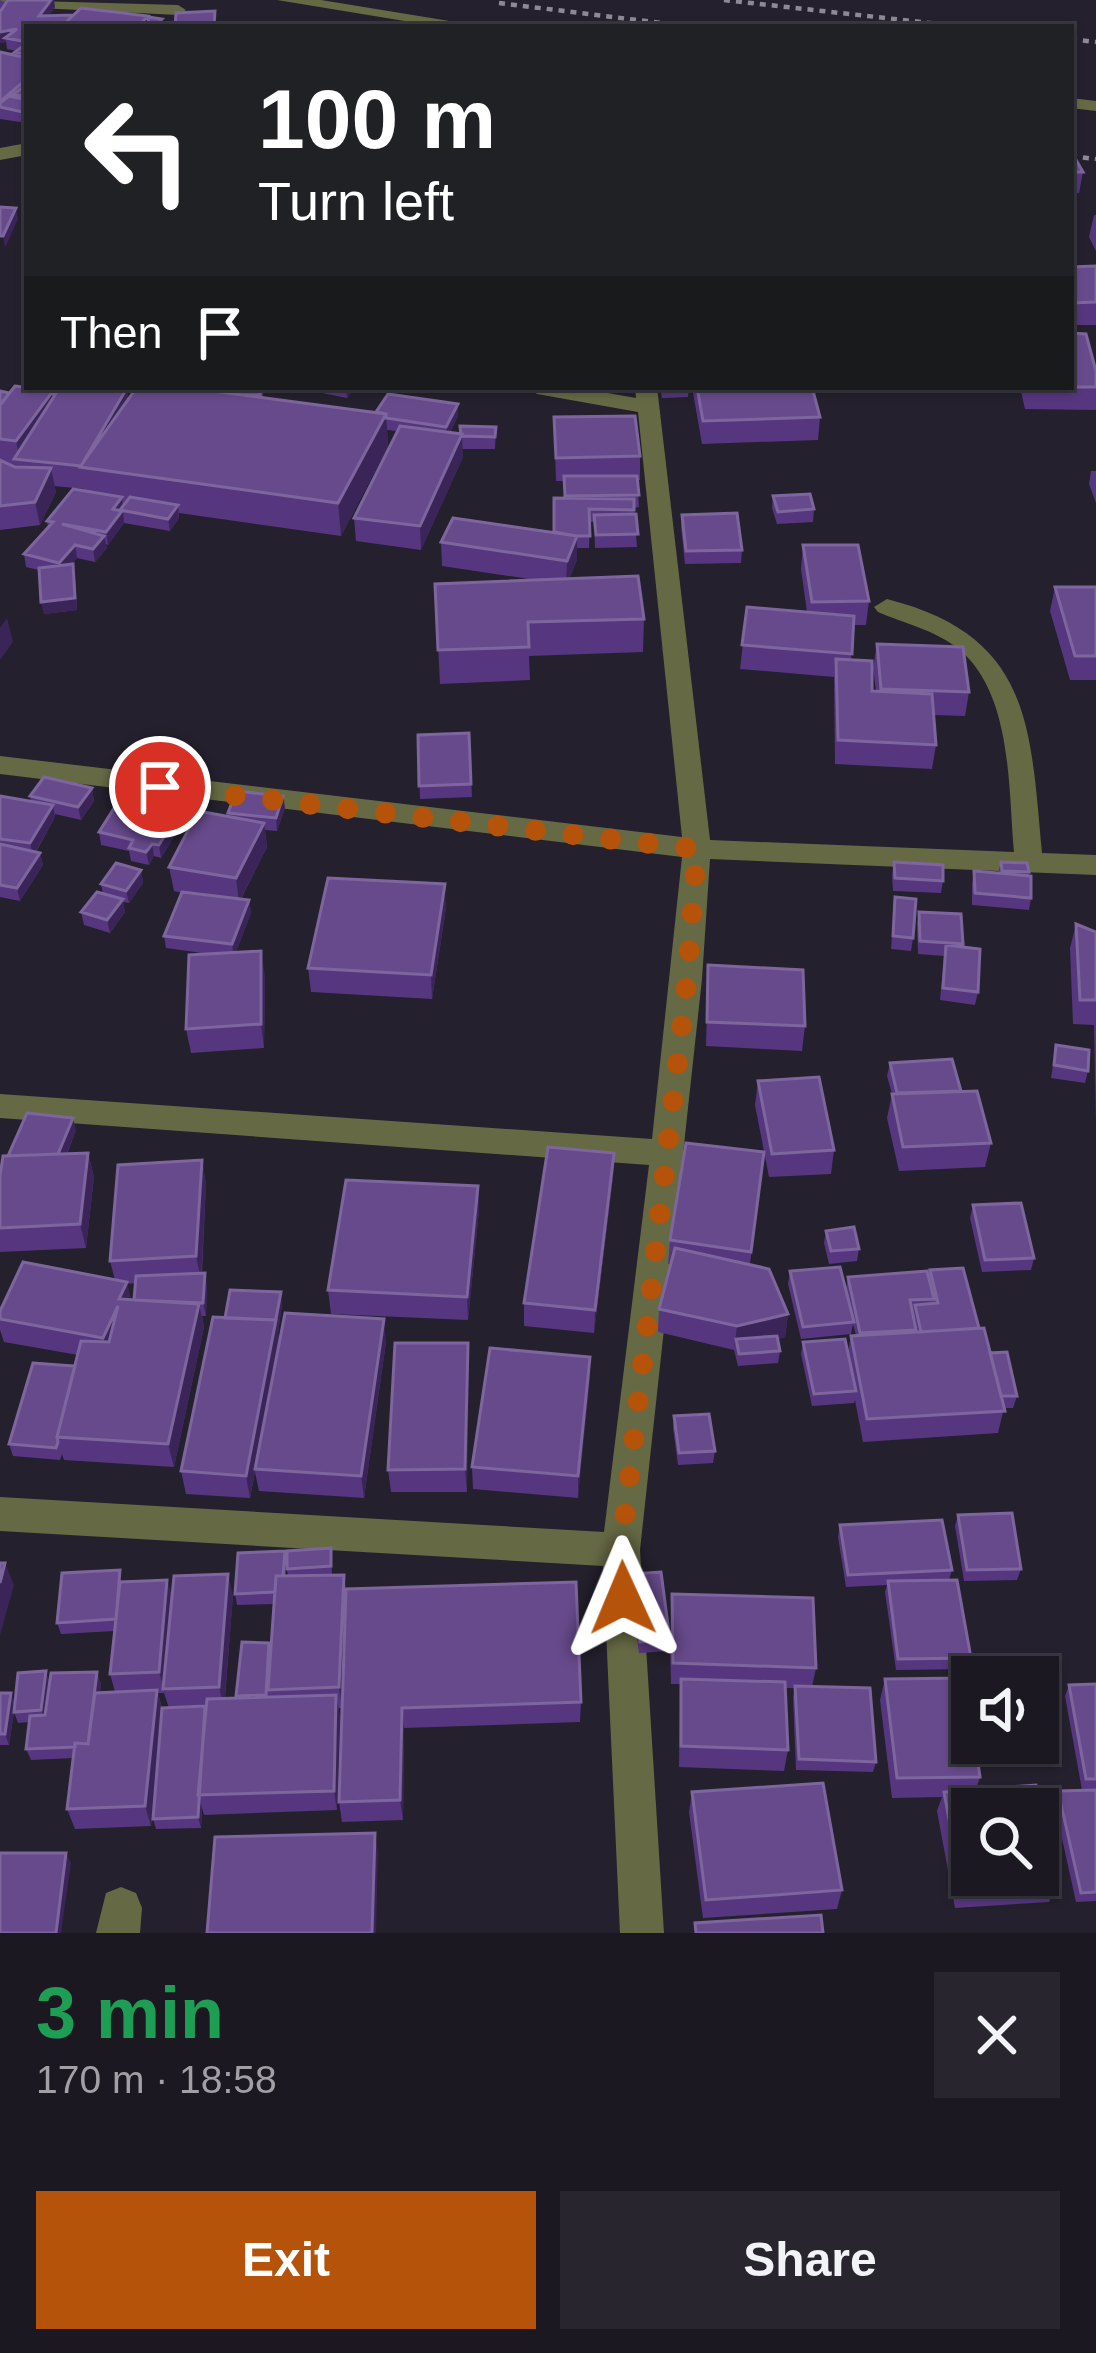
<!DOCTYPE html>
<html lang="en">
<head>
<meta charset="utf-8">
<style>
	:root { --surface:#1b1822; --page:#28252f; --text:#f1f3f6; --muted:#a0a0a5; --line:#393740; --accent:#b45309 }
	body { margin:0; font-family:Helvetica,sans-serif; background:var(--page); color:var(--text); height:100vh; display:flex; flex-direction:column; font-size:45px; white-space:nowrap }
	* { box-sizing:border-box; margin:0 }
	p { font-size:39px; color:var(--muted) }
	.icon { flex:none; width:66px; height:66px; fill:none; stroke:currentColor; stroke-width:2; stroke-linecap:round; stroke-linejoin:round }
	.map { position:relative; height:1933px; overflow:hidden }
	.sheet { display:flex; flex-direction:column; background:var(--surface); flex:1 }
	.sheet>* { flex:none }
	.top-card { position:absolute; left:24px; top:24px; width:1050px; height:366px; border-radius:0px; box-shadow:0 3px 9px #0004,0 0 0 3px var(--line); background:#202124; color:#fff; overflow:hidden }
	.buttons { position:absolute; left:951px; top:1656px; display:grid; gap:24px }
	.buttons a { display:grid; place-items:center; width:108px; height:108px; border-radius:0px; background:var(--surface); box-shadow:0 3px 9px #0004,0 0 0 3px var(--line); font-size:60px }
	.pin { position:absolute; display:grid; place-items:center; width:102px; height:102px; color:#fff; margin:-51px; border:6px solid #fff; border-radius:50%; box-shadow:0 3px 12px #0007 }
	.me { position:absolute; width:132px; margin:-66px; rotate:359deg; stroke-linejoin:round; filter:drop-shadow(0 0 9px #0008) }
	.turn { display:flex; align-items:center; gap:42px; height:252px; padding:0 36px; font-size:54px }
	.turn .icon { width:156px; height:156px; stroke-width:2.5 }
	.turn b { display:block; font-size:84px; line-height:102px }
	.then { display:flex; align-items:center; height:114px; padding:0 36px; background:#0003; gap:24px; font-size:45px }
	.round { display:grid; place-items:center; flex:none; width:126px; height:126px; border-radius:0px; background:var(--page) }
	.headline { display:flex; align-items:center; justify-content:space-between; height:204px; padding:0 36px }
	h1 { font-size:72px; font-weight:600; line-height:90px; color:#1e9e55 }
	.cta { display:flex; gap:24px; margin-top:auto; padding:24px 36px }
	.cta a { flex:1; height:138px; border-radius:0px; background:var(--accent); color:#fff; font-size:48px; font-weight:600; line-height:138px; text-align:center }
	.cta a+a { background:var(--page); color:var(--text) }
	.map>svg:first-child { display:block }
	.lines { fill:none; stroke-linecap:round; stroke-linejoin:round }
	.path { stroke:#8e8a95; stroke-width:4.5; stroke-dasharray:6 6; stroke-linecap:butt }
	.minor { fill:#666a44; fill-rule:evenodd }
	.wall { fill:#56367e; fill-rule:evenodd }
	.shaded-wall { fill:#3b2558 }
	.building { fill:#674a8c; stroke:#7d659d; stroke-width:3; fill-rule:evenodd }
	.route { stroke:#b45309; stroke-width:21; stroke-dasharray:0 37.8 }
</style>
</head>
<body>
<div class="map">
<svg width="1096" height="1933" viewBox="0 0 1096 1933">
	<rect width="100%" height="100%" fill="#24202d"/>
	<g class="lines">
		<path class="path" d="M724,0L966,27
			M499,3L694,27
			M1071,39L1096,42
			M1071,156L1096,159"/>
		<path class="minor" d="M0,0L178,5L186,10L178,15L0,6Z
			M277,0H321L486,27H441Z
			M1071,98L1096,101V111L1071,108Z
			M27,143V155L0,160V148Z
			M526,387H574L636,398L635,387H657L710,840L1014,852C1008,789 1013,690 956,647C934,630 903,623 878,612L874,607L887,599C1032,636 1030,726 1042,853L1096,855V875L710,859L702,979L640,1550L664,1933H620L603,1566L0,1531V1497L604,1532L649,1165L0,1118V1094L652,1139L682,857L0,774V756L682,837L638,412L537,394Z
			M121,1887L136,1893L142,1908L140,1933H96L106,1893Z"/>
	</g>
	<path class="wall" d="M0,0L6,3L55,7L48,16L171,23V27H27V123L0,119V52L16,56V51L7,49L6,42L0,43Z
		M1071,151L1083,172L1079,193L1071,194Z
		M1094,215H1096V251L1089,237Z
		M1096,266V325H1071V267Z
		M1096,371V410L1025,409L1020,387H1071Z
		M131,387H211L209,390L227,393L228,387H263V398L376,412L458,404V416L450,432L459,433L496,427L495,449H462L463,457L421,550L356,541L354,518L397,431L387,430L388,446L341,536L179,513V518L170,531L124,523L108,545L106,544L107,548L95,562L77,558L71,564L75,577L77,610L44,614L39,570L26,567L24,554L48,528L47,521L84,489L54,486L56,492L40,525L0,530V391L9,393L129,399L132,394Z
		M292,387H356L347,398Z
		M660,387H689L688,397L662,398Z
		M692,387H812L820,417L818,440L702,444Z
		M554,417L640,456V480H637L639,507L634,508L637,547L595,548L594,522H590L589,548H577V560L569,579L644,619L643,652L529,656L530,680L440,684L435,584L536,580L442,566L441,542L554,532L564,498V481H556Z
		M1091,471H1096V503L1089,484Z
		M773,496L814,509L813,522L777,524L772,508Z
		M682,515L742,550L741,563L685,564L681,527Z
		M803,545L869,601L866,625H853L851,660L872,691H876L873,668L877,644L969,692L965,716L934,715L936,745L932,769L835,764L834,677L740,669L747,607L807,612L801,569Z
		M1055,587H1096V680H1070L1050,611Z
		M469,733L472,797L420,799L418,735Z
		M92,788L94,801L81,820L55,814V817L36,852L40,853L43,865L20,901L0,897V796L31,801L30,796Z
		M283,796L285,808L277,831L265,830L267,847L241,899L249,900L251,913L236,952L265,975L264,1048L191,1053L186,1029L209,954L166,948L164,936L182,893L174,891L169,867L228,817V813Z
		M183,806L185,819L161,858L154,856L149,865L131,861L129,851L101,845L99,832Z
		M894,862L943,881L941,893L893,891L892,875Z
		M1001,862L1029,872L1031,898L1029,910L972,905V884L974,871L998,873Z
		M141,870L143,883L129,903L123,902L125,912L110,933L84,925L81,912L103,894L101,884Z
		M895,897L913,938L911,951L891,949Z
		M446,908L432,999L311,992L308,968Z
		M919,912L963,944L978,992L975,1005L940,1000L944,956L918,954L917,924Z
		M1076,924L1096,932V1125L1094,1025L1073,1024L1070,948Z
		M708,965L805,1026L802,1051L706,1046Z
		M1056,1045L1088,1071L1085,1083L1051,1078Z
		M890,1063L991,1143L985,1167L899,1171L887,1118L892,1094L887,1076Z
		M758,1081L834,1150L831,1174L769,1177L755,1105Z
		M76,1130L67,1154L88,1153L94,1177L86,1248L0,1252V1228L8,1156Z
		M764,1152L750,1264L788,1314L785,1337L778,1339L780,1351L778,1363L738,1366L734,1350L658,1332L659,1309L671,1264H668L670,1240Z
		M614,1153L613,1177L594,1333L524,1326V1303Z
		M202,1160L206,1184L202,1273L207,1285L206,1316H202L204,1327L174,1467L64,1460L62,1454L60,1460L13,1456L9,1444L75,1366L78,1355L4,1342L0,1330V1311L115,1280L110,1261ZM136,1283L134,1300H131L127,1284Z
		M478,1186L479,1210L468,1320L331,1314L328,1290Z
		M973,1205L1034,1258L1031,1270L982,1272L970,1218Z
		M826,1231L859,1249L857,1261L829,1264L824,1243Z
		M930,1270L979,1328L990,1353L1017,1396L1013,1408H1004L998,1433L863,1442L855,1400L854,1403L812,1406L801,1354L803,1342L848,1352L851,1336L856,1335L853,1324L851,1334L801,1339L788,1284L790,1271L846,1289L848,1277H928Z
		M282,1304L278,1333L279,1342H386L364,1498L259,1491L255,1472L250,1498L186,1494L181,1471L225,1318Z
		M468,1343L467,1492H391L388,1470Z
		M590,1357L578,1498L473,1489L472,1467Z
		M674,1416L715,1451L713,1463L678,1465L673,1428Z
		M958,1515L1021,1569L1017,1580L964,1581L955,1526Z
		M840,1525L952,1570L949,1580L971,1658L967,1669L896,1670L885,1592L887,1585L846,1587L838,1537Z
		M331,1548L332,1575H344L346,1592L581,1702L580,1722L404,1728L403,1820L342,1822L339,1802L342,1708H339L337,1810L204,1815L202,1808L201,1828L156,1829L153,1819L156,1775L151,1826L75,1829L67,1809L74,1758L31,1760L26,1749L29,1722L18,1723L14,1712L9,1745H0V1693L15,1703L50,1682L101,1683L100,1692H115L110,1674L115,1631L61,1634L57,1623L124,1582L167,1580L172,1597L233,1595L225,1698H237L269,1643L271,1651L274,1604L237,1605L235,1594L285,1551L286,1576H288L287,1569ZM158,1693H164L169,1708H162Z
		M631,1574L670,1639L672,1594L816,1668L812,1687L876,1762L873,1772L796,1770L793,1697L795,1688H785L788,1750L784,1771L679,1767L680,1684H671L670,1640L669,1651L639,1653L630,1585Z
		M885,1679L980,1777L976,1789L1058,1883L1049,1902L955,1908L937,1811L942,1797L892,1798L880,1700Z
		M1096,1684V1789L1082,1790L1065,1696L1069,1685Z
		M1096,1790V1901L1076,1902L1054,1802L1058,1791Z
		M692,1792L842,1890L837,1909L703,1918L689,1812Z"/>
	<path class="shaded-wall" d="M51,0H54L55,7L41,27L39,16Z
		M148,16L149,27H137Z
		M17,29L5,38L6,42L0,43V32Z
		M16,208L18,219L5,248L3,236Z
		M346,387H356L347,398Z
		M127,388L130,411L81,466Z
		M53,391L58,414L20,460L16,441Z
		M458,404V416L446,439V427Z
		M386,414L388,446L341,536L338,503Z
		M462,434L463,457L421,550L420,526Z
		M51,468L56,492L40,525L35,502Z
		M122,497L124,523L108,545L106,532L113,509Z
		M178,505L179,518L170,531L168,519Z
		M104,536L107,548L95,562L93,549Z
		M577,536V560L566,585L567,561Z
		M75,545L77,558L61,575L59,563Z
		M73,564L77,610L44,614L41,602Z
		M7,618L13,642L0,660V628Z
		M92,788L94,801L81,820L78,807Z
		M283,796L285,808L277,831L276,818Z
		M53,805L55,817L33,856L30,843Z
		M183,806L185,819L161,858L159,845Z
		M264,823L267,847L239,902L236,878Z
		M152,844L154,856L149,865L146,852Z
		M40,853L43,865L20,901L17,888Z
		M141,870L143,883L129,903L126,891Z
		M445,884L446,908L432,999L431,975Z
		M123,899L125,912L110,933L107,920Z
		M249,900L251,913L234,957L232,944Z
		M261,951L265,975L264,1048L261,1024Z
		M73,1118L76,1130L58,1175L55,1162Z
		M88,1153L94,1177L86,1248L80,1224Z
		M614,1153L613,1177L594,1333L595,1310Z
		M202,1160L206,1184L201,1279L196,1256Z
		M478,1186L479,1210L468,1320L467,1297Z
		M205,1273L207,1285L206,1316L203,1303Z
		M127,1282L132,1305L119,1299Z
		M281,1292L282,1304L278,1333L279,1343L250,1498L246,1476Z
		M199,1304L204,1327L174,1467L168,1444Z
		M118,1306L109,1361L103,1338Z
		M788,1314L785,1337L738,1349L736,1339L734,1350L737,1326Z
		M384,1319L386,1342L364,1498L361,1476Z
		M468,1343L469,1366L467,1492L465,1469Z
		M590,1357V1380L578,1498V1476Z
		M5,1563L14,1585L0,1635V1583Z
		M228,1574L233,1595L224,1708L219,1687Z
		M344,1575L347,1597L342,1708L339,1687Z
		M167,1580L173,1601L165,1693L159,1672Z
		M46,1671L50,1683L45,1721L41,1710Z
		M97,1672L101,1683L94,1757L90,1746Z
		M157,1690L163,1711L151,1826L145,1806Z
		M11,1693L15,1704L9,1745L5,1734Z
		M336,1695L340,1716L337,1810L334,1791Z
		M402,1708L404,1728L403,1820L400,1800Z
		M199,1798L202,1808L201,1828L198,1817Z
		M375,1833L378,1852L376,1933H372Z
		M66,1853L71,1863L61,1933H56Z"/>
	<path class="building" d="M8,0H51L39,16L73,15L62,27H27V42L5,38L17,29L0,32V12Z
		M81,8L148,16L137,27L62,26Z
		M215,11L214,27H175L176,13Z
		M148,17L162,19L159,22L171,23L168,27H150L152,25H149Z
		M264,24L311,27H262Z
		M27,43V54L15,52Z
		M0,52L27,58V79L2,100H0Z
		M27,84V97L14,94Z
		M9,96L27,100V113L0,107V103Z
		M1071,151L1083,172H1071Z
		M0,207L16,208L3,236H0Z
		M1096,266V302L1071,303V267Z
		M1071,333L1086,334L1096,371V387H1071Z
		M15,386L53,391L16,441L0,439V405Z
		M39,387H60L54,396L53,391L37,389Z
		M60,387L127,388L81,466L14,459Z
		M137,387H183L386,414L338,503L80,467Z
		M228,387H261L260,395H243L227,393Z
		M697,387H812L820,417L703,421Z
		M0,391L9,393L2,403H0Z
		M388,394L458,404L446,427L386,418V414L376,412Z
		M635,416L640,456L556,458L554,417Z
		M400,426L462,434L420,526L354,518Z
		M460,426L496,427L495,437L461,436Z
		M0,460L15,467L51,468L35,502L0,506Z
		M564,476H637L639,495L565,496Z
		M73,489L122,497L113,509L122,511L106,532L62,524L104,536L93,549L75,545L59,563L24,554L53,522L47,521Z
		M810,494L814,509L778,512L773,496Z
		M130,497L178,505L168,519L120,510Z
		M554,498L634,499V510L589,509L590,536H577L554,532Z
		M737,513L742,550L686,551L682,515Z
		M636,514L638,534L596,535L594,515Z
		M453,518L577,536L567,561L441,542Z
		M803,545H858L869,601L812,602Z
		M73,564L75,598L41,602L39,568Z
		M638,576L644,619L528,622L529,647L438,650L435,584Z
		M1055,587H1096V656H1075Z
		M747,607L854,616L852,654L742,645Z
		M877,644L963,647L969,692L881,689Z
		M836,659L872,661V691L932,694L936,745L838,740Z
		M469,733L471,784L419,786L418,735Z
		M44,777L92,788L78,807L30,796Z
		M236,791L283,796L276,818L228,813Z
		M123,794L183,806L159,845L152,844L146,852L129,848L133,840L99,832Z
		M0,796L53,805L30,843L0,839Z
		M198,811L264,823L236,878L169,867Z
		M0,844L40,853L17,888L0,885Z
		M894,862L943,865V881L895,878Z
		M1001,862L1027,863L1029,872L1002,871Z
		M116,863L141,870L126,891L101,884Z
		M974,871L1031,876V898L975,893Z
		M328,878L445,884L431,975L308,968Z
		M97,892L123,899L107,920L81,912Z
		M182,892L249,900L232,944L164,936Z
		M895,897L916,899L913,938L893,936Z
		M919,912L961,914L963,944L920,941Z
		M1076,924L1096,932V1000H1080Z
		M946,945L980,949L978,992L943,988Z
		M261,951V1024L186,1029L189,955Z
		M708,965L803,970L805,1026L707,1022Z
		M1056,1045L1089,1050L1088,1071L1054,1065Z
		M952,1059L961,1091L897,1093L890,1063Z
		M819,1077L834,1150L772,1154L758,1081Z
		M977,1091L991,1143L903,1147L892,1094Z
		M27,1113L73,1118L58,1154L8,1156Z
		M686,1143L764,1152L751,1252L670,1240Z
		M548,1147L614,1153L595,1310L524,1303Z
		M88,1153L80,1224L0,1228V1176L3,1156Z
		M202,1160L196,1256L110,1261L118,1165Z
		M346,1180L478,1186L467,1297L328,1290Z
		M1021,1203L1034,1258L985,1260L973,1205Z
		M854,1227L859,1249L831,1251L826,1231Z
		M675,1248L769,1269L788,1314L737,1326L659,1309Z
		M23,1262L127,1282L119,1299L199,1304L168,1444L57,1437L81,1341L109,1342L118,1306L103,1338L0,1319V1311Z
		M840,1267L854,1322L803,1327L790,1271Z
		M963,1268L979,1328L921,1332L915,1305L938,1303L930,1270Z
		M927,1271L934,1299L910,1300L916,1330L860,1333L848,1277Z
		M205,1273L203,1303L134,1300L136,1276Z
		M230,1290L281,1292L275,1324L276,1320L225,1318Z
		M285,1313L384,1319L361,1476L255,1469Z
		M213,1317L276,1320L246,1476L181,1471Z
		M984,1328L1005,1411L867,1419L851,1336Z
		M777,1336L780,1351L739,1354L736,1339Z
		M845,1339L856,1391L814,1394L803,1342Z
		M395,1343H468L465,1469L388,1470Z
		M490,1348L590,1357L578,1476L472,1467Z
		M1007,1352L1017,1396H1001L990,1353Z
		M33,1363L75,1366L57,1437L58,1442L56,1448L9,1444Z
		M709,1414L715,1451L679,1453L674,1416Z
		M1012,1513L1021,1569L967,1570L958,1515Z
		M942,1520L952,1570L848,1575L840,1525Z
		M331,1548V1566L287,1569V1551Z
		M285,1551L283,1576H276L275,1592L235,1594L238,1553Z
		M0,1563H5L0,1583Z
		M120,1570L116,1619L57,1623L62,1573Z
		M661,1572L670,1640L640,1642L631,1574Z
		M228,1574L219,1687L163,1689L174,1576Z
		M344,1575L339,1687L268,1690L276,1576Z
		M167,1580L159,1672L110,1674L120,1582Z
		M957,1580L971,1658L898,1659L888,1581Z
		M576,1582L581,1702L402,1708L400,1800L339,1802L346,1589Z
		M672,1594L813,1598L816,1668L673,1663Z
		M242,1642L269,1643L266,1695L236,1696Z
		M46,1671L41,1710L14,1712L18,1673Z
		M97,1672L88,1744L75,1743V1747L26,1749L30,1716L45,1715L51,1673Z
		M965,1678L972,1722V1743H975L980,1777L897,1778L885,1679Z
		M681,1679L785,1682L788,1750L681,1746Z
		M1096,1684V1779H1086L1069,1685Z
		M795,1686L870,1688L876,1762L799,1759Z
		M157,1690L145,1806L67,1809L75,1743L88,1744L95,1693Z
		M0,1693H11L5,1734H0Z
		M336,1695L334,1791L198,1795L207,1699Z
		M205,1706L198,1817L153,1819L162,1708Z
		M823,1783L842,1890L706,1900L692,1792Z
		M1036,1785L1058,1883L962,1890L944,1792ZM972,1809H1038V1875H972Z
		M1096,1790V1892L1081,1893L1058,1791Z
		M375,1833L372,1933H207L215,1837Z
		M0,1853H66L56,1933H0Z
		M821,1915L823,1933H696L695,1923Z"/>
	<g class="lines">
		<path class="route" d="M160,787L697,849L687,980L621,1550L623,1598"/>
	</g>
</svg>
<div class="buttons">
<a><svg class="icon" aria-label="sound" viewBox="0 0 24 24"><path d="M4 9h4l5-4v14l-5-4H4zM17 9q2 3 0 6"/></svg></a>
<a><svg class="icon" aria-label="search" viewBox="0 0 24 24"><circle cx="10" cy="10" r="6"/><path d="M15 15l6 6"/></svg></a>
</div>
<div class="pin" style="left:160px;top:787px;background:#d93025"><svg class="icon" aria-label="arrive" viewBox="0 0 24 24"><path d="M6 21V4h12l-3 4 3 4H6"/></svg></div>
<svg class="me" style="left:623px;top:1598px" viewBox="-20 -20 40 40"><path d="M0-17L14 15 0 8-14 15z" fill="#b45309" stroke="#fff" stroke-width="4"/></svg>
<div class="top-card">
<div class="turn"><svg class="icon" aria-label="left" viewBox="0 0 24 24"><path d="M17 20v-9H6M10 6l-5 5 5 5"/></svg><div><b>100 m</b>Turn left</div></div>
<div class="then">Then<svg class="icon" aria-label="arrive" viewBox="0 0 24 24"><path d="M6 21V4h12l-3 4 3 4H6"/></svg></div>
</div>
</div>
<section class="sheet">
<div class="headline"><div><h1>3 min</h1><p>170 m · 18:58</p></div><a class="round"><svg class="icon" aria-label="close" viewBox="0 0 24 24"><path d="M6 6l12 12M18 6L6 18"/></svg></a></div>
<div class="cta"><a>Exit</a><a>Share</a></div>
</section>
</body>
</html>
